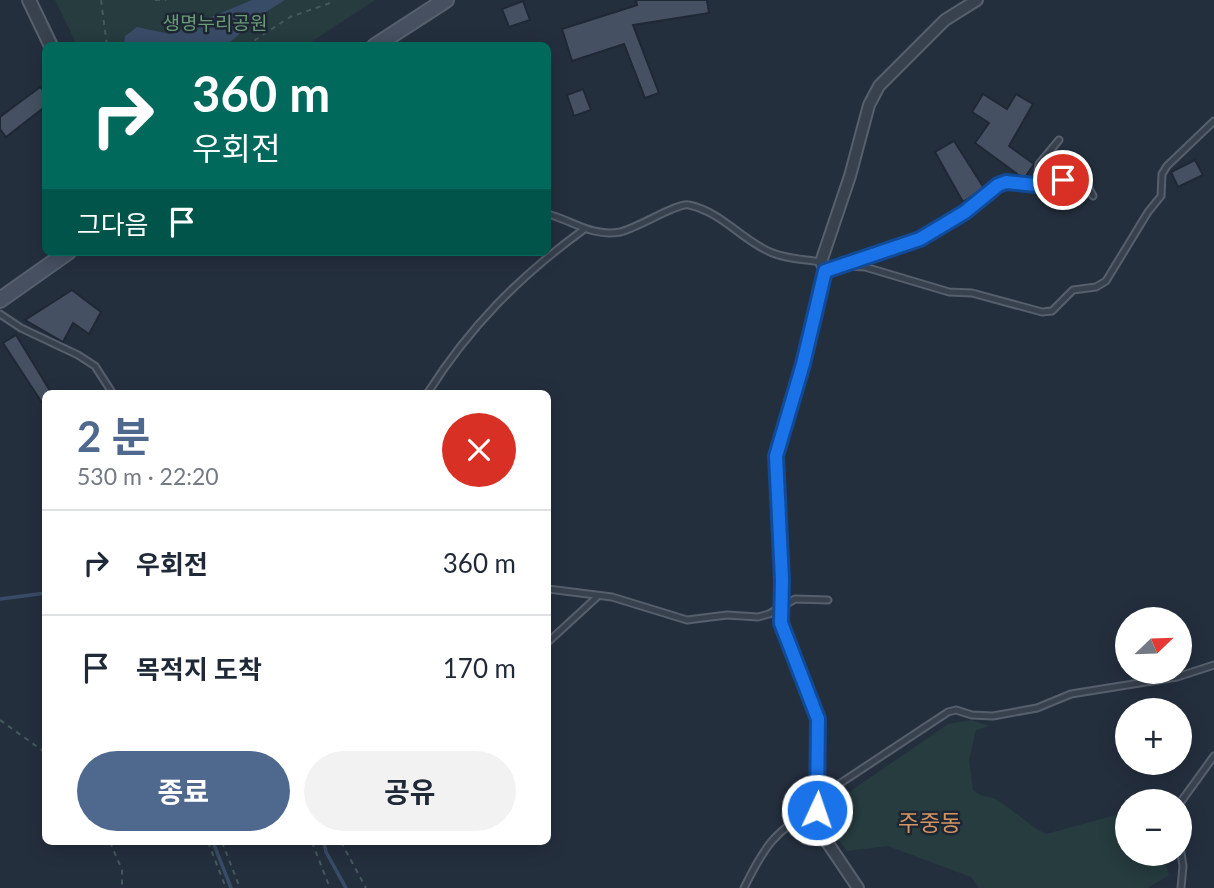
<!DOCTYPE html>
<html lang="ko">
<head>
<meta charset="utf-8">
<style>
	:root { --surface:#fff; --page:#f2f2f3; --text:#1f2937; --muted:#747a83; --line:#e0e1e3; --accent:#4f688e }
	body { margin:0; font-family:Lato,"Noto Sans KR",sans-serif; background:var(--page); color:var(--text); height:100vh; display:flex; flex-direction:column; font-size:26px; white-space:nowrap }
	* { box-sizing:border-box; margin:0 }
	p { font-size:23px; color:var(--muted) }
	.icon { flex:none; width:38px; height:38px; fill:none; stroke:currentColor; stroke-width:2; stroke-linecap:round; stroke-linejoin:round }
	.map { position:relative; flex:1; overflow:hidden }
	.sheet { position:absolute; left:42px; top:390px; width:509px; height:455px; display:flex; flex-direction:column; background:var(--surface); border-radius:10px; box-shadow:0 4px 18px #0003 }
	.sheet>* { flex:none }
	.hud { position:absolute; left:42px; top:42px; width:509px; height:214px; border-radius:10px; box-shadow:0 4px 18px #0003; background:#00695c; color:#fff; overflow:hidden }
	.needle { width:46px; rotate:67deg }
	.buttons { position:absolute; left:1115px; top:607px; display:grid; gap:14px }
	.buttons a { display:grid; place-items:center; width:77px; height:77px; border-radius:50%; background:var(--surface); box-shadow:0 4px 18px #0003; font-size:35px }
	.pin { position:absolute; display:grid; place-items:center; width:60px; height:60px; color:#fff; margin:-30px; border:4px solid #fff; border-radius:50%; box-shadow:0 2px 7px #0007 }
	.me { position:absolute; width:77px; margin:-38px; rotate:3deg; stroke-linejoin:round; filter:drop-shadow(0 0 5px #0008) }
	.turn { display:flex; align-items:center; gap:24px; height:147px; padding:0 35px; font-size:32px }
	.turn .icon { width:91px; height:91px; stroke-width:2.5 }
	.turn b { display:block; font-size:49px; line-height:60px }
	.then { display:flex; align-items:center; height:66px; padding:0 35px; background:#0003; gap:14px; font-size:26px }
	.round { display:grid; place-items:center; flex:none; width:74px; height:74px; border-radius:37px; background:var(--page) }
	.overview { display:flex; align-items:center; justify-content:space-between; height:119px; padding:0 35px }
	h1 { font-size:42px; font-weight:700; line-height:52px; color:var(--accent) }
	.cta { display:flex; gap:14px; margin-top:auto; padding:14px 35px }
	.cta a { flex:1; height:80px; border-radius:42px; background:var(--accent); color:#fff; font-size:28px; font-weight:700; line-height:80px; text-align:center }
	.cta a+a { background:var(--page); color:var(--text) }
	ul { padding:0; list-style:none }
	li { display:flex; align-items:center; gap:21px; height:105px; padding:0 35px; border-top:2px solid var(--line) }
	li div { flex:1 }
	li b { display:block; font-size:26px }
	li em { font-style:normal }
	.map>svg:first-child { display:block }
	.green { fill:#263c3f }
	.water { fill:#394c67 }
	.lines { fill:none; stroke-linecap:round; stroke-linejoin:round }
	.stream { stroke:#394c67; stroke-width:3.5 }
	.building { fill:#455162; stroke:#1f2835; stroke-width:2 }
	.service-casing { stroke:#565f6c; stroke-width:9 }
	.minor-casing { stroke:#565f6c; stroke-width:14 }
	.tertiary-casing { stroke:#565f6c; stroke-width:16 }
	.secondary-casing { stroke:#565f6c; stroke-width:18 }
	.path { stroke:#44595c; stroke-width:2; stroke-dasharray:5 5; stroke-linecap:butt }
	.service { stroke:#38414e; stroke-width:5 }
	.minor { stroke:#38414e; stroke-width:10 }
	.tertiary { stroke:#38414e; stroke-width:12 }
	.secondary { stroke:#465061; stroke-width:14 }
	.route-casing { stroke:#114b97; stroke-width:18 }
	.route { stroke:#1a73e8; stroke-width:12 }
	.labels { text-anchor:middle; stroke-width:5; stroke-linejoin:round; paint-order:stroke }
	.park-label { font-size:19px; fill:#6b9a76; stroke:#1d2633 }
	.quarter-label { font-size:23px; fill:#d59563; stroke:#1d2633 }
</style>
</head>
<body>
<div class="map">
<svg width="1214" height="888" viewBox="0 0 1214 888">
	<rect width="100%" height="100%" fill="#242f3e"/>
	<path class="green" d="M55,0H375L305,46L77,45Z
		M971,720L990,726L976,730L969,760L973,790C985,800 989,794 999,801C1016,812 1027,824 1046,834L1127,812V854H1162L1169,875L1148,888H979L971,877L888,846L847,851L829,828L826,808L948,724Z"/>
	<path class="water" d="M252,0H285L261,15L227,45H124L125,36L137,27L170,34Z"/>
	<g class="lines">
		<path class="stream" d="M0,599L46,593
			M213,842L231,888
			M324,842L326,852L346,888"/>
	</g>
	<path class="building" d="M636,0H707L709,13L633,25L659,93L645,98L624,44L572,61L562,29L637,5Z
		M523,1L530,20L509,27L502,9Z
		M40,87L46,93V106L6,137L0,129V117Z
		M583,89L591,110L574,116L567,95Z
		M983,94L1007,109L1016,94L1033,104L1009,146L1034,164L1024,179L975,143L989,123L972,112Z
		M954,141L984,188L963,202L935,152Z
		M1195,160L1203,175L1178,187L1171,172Z
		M72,290L101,312L89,334L73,323L63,342L25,320Z
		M16,335L52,394H46V409L3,343Z"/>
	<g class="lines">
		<g class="service-casing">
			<path id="service" d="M1036,184L1039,164L1059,140
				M548,214C573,221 592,237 620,232C638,228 678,202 689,205C721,212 740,238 768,251C784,259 804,259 821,262
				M848,265L873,254L920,239L965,212L998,185L1006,182L1045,186L1063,181L1087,185L1093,196
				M825,271L846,266L865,267L949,292L972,293L1042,312L1052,311L1073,290L1096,287L1106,281L1148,212L1161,196L1162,174L1167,166L1214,121
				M0,314L21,328L78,355L95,366L113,394
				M427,394C470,326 519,277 583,230
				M548,589L612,597L687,620L727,615L758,617L769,614L795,599L828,600
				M548,642L597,597
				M818,798L948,712L956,710L972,715L993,716L1037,708L1071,694L1177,677L1214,665
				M1180,803L1214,756
				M1180,847L1183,866L1181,888
				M744,888C763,849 776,827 817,810"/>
		</g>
		<g class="minor-casing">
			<path id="minor" d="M858,888L825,839L817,810L818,719L781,623L782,580L776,456L803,364L825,271L821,262L850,176L869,105L879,86L945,20L977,0"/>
		</g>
		<g class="tertiary-casing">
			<path id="tertiary" d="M29,0L51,46"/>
		</g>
		<g class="secondary-casing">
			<path id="secondary" d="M375,46L446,0
				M0,300L68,252"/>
		</g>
		<path class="path" d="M101,0L107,46
			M155,0H166
			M246,46L290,17L333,2
			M0,720L46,753
			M110,842L122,870V888
			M208,842L226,888
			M222,842L240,888
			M312,842L330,888
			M341,842L366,888"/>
		<use href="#service" class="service"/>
		<use href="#minor" class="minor"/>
		<use href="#tertiary" class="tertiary"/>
		<use href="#secondary" class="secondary"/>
	</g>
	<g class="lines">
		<g class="route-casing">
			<path id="route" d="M817,810L818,719L781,623L782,580L776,456L803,364L825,271L920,239L965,212L998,185L1006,182L1045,186L1063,180"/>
		</g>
		<use href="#route" class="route"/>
	</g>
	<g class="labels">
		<g class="park-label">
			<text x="215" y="30">생명누리공원</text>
		</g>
		<g class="quarter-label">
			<text x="930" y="831">주중동</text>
		</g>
	</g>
</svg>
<div class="buttons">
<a><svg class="needle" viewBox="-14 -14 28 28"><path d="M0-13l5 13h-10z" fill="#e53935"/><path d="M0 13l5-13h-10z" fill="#747a83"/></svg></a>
<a>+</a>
<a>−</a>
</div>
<div class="pin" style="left:1063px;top:180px;background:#d93025"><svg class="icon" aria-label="arrive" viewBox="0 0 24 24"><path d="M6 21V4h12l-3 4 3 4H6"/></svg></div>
<svg class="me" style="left:817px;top:810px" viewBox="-20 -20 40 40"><circle r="17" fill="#1a73e8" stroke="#fff" stroke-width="3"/><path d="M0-11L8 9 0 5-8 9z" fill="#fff"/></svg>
<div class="hud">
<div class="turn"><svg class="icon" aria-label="right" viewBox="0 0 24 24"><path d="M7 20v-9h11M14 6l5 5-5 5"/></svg><div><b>360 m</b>우회전</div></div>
<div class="then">그다음<svg class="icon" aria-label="arrive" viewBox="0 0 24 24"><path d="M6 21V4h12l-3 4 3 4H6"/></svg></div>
</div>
<section class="sheet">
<div class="overview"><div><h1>2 분</h1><p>530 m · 22:20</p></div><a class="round" style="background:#d93025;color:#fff"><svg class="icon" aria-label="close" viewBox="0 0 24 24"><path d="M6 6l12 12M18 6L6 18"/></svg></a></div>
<ul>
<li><svg class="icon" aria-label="right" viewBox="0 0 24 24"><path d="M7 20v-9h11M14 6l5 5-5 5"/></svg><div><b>우회전</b></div><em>360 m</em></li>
<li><svg class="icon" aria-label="arrive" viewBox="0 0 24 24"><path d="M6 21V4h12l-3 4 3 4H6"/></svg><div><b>목적지 도착</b></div><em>170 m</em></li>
</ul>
<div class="cta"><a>종료</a><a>공유</a></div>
</section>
</div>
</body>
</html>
